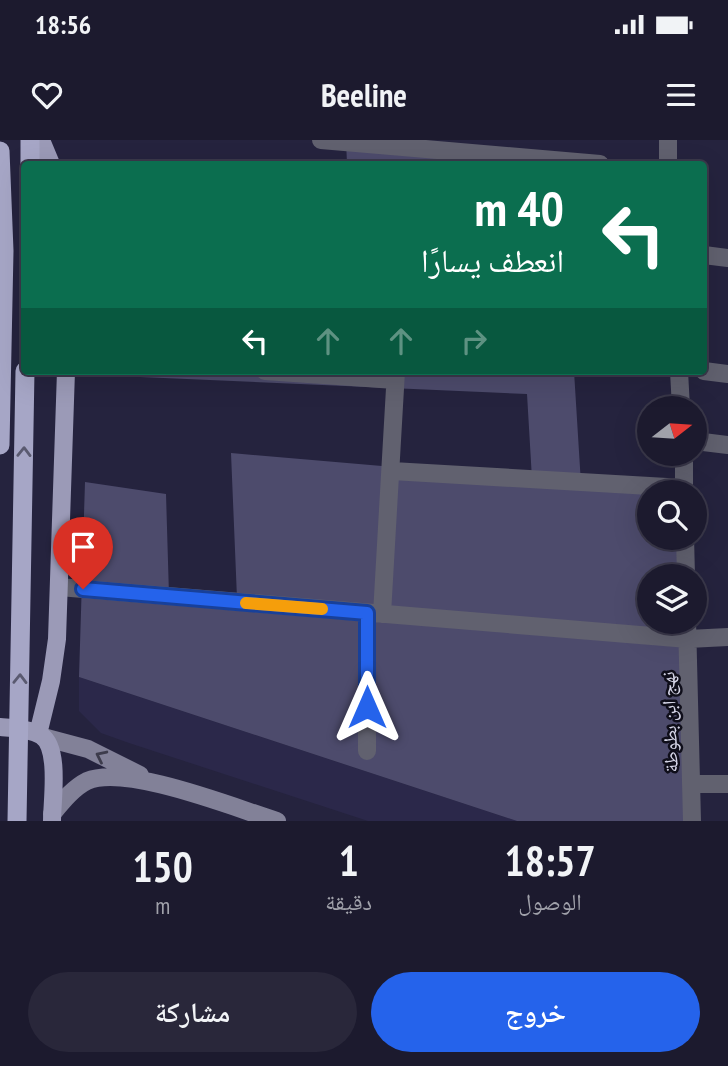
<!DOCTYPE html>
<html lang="ar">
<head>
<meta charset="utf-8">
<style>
	:root { --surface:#1c1a2e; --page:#29273a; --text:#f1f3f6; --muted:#a0a1aa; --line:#3a384a; --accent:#2563eb }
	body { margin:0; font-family:"PT Sans Narrow","Noto Naskh Arabic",sans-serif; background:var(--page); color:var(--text); direction:rtl; height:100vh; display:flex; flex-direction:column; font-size:26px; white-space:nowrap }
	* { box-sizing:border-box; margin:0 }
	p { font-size:23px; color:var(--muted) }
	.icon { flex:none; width:38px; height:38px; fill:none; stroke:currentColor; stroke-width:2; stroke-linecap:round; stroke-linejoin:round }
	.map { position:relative; height:681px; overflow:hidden; direction:ltr }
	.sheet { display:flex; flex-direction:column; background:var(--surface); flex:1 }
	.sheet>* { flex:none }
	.guide { position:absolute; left:21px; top:21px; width:686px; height:214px; border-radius:7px; box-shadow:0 7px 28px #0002,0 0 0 2px var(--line); direction:rtl; background:#0b6e4f; color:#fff; overflow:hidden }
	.needle { width:46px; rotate:73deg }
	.buttons { position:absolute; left:637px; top:256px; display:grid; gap:14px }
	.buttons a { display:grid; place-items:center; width:70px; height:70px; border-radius:50%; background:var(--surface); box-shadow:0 7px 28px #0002,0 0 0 2px var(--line); font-size:35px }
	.pin { position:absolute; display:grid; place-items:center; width:60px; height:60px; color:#fff; margin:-72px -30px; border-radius:50% 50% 50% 0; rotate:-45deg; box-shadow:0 0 7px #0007 }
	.pin .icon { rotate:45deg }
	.me { position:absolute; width:77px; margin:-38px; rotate:0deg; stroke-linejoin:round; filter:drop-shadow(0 0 5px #0008) }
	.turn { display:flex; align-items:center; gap:24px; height:147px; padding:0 28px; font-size:32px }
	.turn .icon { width:91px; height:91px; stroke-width:2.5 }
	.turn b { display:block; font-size:49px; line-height:60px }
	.lanes { display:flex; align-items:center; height:66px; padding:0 28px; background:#0003; justify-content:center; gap:35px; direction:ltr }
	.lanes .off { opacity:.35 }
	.eta { display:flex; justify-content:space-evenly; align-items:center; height:119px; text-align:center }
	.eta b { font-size:42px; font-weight:600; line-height:49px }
	.primary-button { display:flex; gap:14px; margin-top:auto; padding:14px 28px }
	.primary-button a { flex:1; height:80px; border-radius:42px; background:var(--accent); color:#fff; font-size:28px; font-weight:600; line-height:80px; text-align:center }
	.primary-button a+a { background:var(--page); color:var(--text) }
	.status { display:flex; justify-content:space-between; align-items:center; height:49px; padding:0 35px; background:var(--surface); direction:ltr }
	.status svg { height:19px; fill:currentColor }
	header { display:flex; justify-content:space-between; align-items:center; height:91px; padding:0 28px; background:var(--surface); font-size:32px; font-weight:600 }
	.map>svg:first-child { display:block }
	.built { fill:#2b284a }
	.green { fill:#4d4b6c }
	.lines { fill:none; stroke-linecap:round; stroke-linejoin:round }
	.minor { stroke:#61616f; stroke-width:18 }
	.secondary { stroke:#828198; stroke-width:18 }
	.primary { stroke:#9b9ab7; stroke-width:18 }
	.trunk { stroke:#a6a6c6; stroke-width:19 }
	.trunk-bridge { stroke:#a6a6c6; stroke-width:19 }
	.oneway { stroke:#5a5a70 }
	.oneway2 { stroke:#3d3c4c }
	.route-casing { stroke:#184099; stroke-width:18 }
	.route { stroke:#2563eb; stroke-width:12 }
	.slow { stroke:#f59e0b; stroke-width:12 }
	.labels { text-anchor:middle; stroke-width:5; stroke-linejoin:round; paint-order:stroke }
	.street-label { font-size:19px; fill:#d5d5e7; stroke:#0f0e1a }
</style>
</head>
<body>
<div class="status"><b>18:56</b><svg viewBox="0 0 49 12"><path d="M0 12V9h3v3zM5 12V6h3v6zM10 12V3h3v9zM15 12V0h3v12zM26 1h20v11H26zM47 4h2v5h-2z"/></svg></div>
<header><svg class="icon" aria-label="menu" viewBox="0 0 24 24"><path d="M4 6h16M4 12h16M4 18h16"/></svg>Beeline<svg class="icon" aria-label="heart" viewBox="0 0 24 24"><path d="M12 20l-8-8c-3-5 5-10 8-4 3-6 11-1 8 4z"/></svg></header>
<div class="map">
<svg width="728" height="681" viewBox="0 0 728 681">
	<rect width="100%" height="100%" fill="#25233e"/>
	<path class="built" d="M79,537L517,681H368L129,603L101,593L79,571Z"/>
	<path class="green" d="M346,0L562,24H347Z
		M93,231H574L581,344L649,354V397H679L680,436H649V481H682L688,681H517L79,537L85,342L166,354L169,455L237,458L231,313L532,339L527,254L94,235Z"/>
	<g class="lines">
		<path class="minor" d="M321,0L600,24
			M668,24V0
			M704,115L728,118
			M265,231L395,240
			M679,231L681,268
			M704,231L728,234
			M695,301L728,305
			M684,313V352
			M392,331L684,348
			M685,397L686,436
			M59,447L688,499L728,497
			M367,473V611
			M382,474L396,231
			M687,481L692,681
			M692,644H728"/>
		<path class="secondary" d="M43,597L88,609L140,635
			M52,674C62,662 73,648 87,641C126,624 235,668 277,681"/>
		<path class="primary" d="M41,0L51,24
			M0,587C13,588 32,589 42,596C60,609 52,661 52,681
			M38,594L51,541L57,499L66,231"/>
		<path class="trunk" d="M0,11L4,111L0,305
			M30,24V0"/>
		<path class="trunk-bridge" d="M17,681L25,231"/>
	</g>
	<defs><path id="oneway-chevron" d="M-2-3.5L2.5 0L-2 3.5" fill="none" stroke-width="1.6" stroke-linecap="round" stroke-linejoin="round" transform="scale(1.75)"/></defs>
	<g class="oneway">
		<use href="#oneway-chevron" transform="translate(24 312) rotate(-89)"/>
		<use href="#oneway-chevron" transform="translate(20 539) rotate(-89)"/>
	</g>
	<use class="oneway2" href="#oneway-chevron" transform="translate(101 616) rotate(-154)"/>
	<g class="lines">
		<g class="route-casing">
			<path id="route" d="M83,449L367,473V567"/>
		</g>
		<use href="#route" class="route"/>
		<path class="slow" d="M246,463L322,469"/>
	</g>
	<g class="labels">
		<g class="street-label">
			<text transform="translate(669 582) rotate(-92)" y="7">نهج ابن بطوطة</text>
		</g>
	</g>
</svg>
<div class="buttons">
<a><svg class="needle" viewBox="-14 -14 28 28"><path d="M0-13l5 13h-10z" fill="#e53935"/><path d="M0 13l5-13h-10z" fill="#a0a1aa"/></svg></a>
<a><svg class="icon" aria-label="search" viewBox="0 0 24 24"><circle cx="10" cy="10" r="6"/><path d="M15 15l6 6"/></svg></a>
<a><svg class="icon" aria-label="layers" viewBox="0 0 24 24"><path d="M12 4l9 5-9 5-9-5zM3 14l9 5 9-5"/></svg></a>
</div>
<div class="pin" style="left:83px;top:449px;background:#d93025"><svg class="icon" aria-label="arrive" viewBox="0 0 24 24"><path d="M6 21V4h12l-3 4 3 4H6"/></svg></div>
<svg class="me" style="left:367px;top:567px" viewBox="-20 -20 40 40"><path d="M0-17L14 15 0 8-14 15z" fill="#2563eb" stroke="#fff" stroke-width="4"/></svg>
<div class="guide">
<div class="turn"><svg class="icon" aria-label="left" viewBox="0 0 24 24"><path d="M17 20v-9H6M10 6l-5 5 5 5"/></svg><div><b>40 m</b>انعطف يسارًا</div></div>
<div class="lanes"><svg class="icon" aria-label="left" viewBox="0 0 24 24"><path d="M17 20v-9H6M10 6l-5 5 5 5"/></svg><svg class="icon off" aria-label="ahead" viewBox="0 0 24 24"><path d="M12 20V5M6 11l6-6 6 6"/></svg><svg class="icon off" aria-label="ahead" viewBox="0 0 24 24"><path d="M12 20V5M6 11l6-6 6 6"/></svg><svg class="icon off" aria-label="right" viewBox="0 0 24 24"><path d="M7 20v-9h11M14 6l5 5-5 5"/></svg></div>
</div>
</div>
<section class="sheet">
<div class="eta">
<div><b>18:57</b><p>الوصول</p></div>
<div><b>1</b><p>دقيقة</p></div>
<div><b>150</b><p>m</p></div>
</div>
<div class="primary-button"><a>خروج</a><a>مشاركة</a></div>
</section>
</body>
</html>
